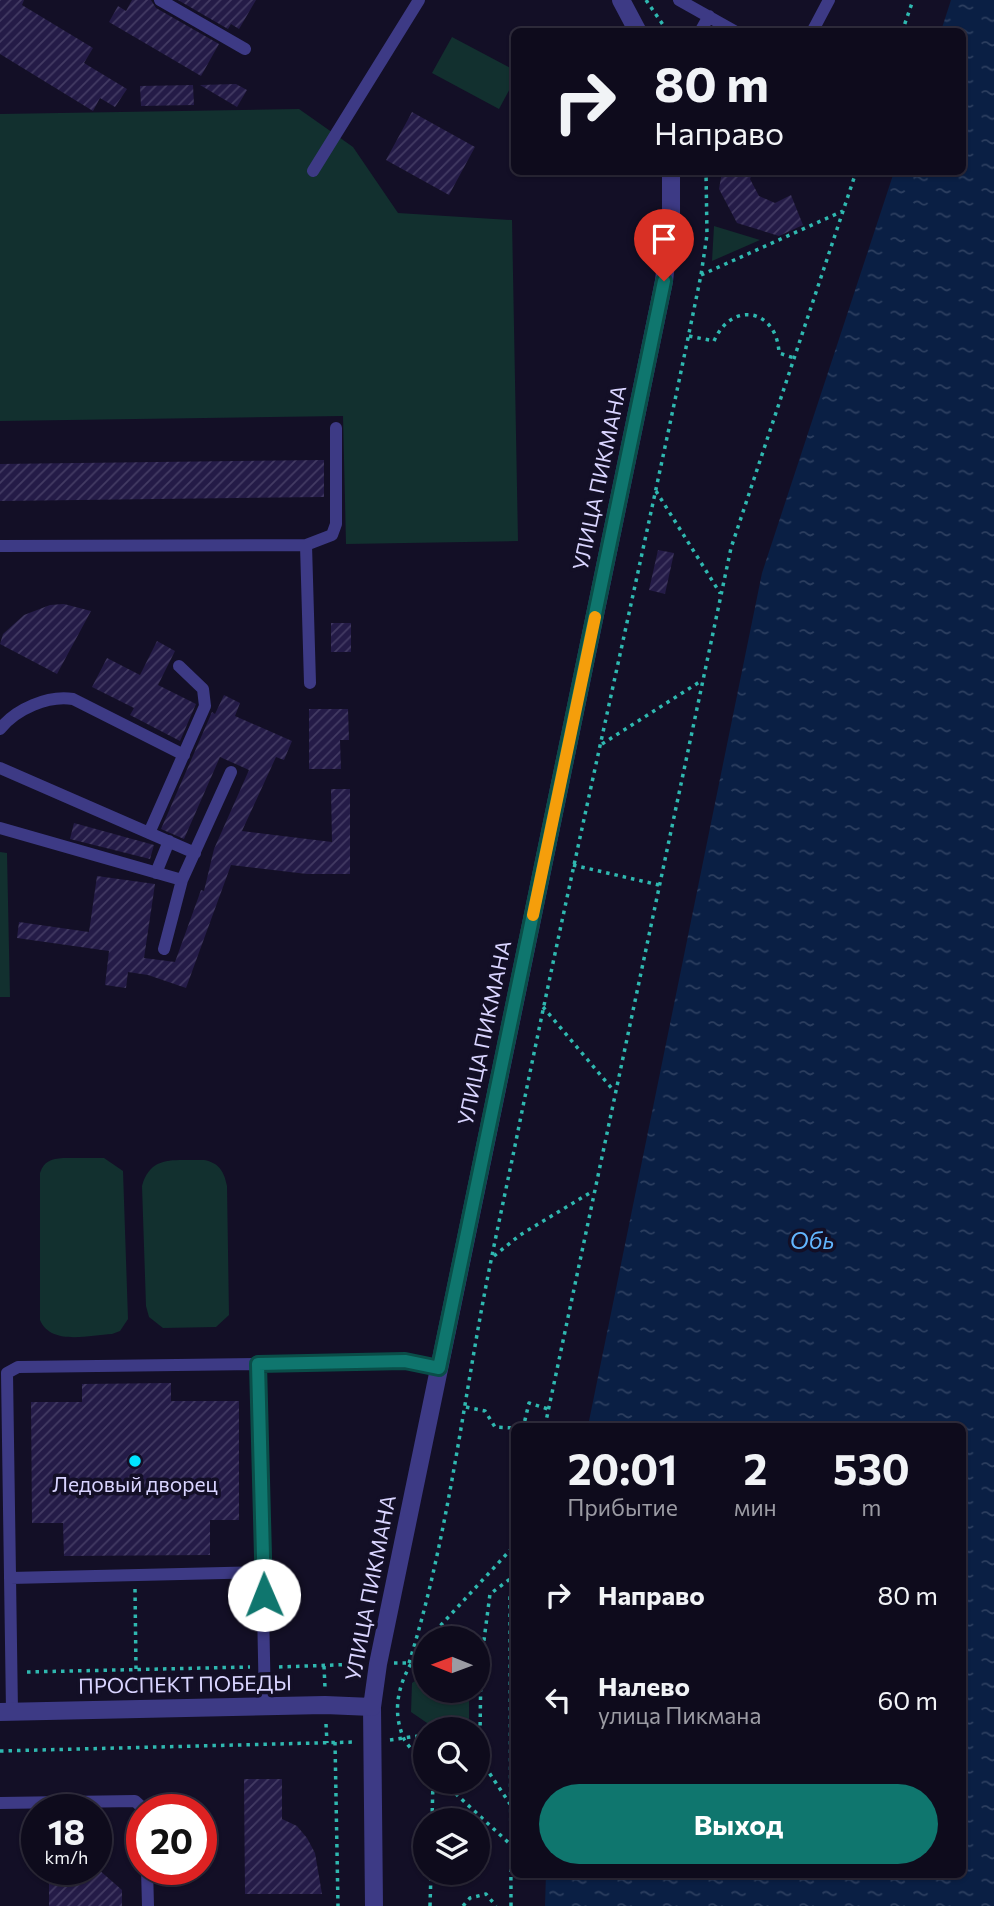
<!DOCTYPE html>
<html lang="ru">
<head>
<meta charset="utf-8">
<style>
	:root { --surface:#0e0b1c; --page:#171425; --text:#f1f3f6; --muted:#9b9ba3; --line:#2e2b3b; --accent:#0f766e }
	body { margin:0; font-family:Commissioner,sans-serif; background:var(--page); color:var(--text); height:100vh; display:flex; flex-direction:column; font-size:26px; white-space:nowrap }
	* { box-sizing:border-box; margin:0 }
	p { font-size:23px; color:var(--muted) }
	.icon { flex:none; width:38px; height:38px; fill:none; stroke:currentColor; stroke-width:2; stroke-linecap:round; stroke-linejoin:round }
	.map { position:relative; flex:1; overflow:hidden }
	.side { position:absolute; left:511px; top:1423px; width:455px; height:455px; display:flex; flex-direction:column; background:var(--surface); border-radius:10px; box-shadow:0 2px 5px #0004,0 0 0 2px var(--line) }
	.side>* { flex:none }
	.hud { position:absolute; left:511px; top:28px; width:455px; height:147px; border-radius:10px; box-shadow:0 2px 5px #0004,0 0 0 2px var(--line); background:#0e0b1c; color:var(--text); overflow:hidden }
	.needle { width:46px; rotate:271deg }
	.buttons { position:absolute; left:413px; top:1626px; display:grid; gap:14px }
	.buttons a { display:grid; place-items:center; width:77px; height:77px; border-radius:50%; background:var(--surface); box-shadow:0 2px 5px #0004,0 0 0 2px var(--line); font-size:35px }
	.speed { position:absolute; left:21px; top:1794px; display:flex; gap:14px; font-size:35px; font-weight:700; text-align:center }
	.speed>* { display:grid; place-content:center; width:91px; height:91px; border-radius:50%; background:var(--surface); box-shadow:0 2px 5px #0004,0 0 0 2px var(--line); line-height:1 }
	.speed small { font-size:18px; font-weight:400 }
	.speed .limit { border:10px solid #d22; background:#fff; color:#111 }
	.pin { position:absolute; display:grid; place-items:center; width:60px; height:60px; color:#fff; margin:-72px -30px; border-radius:50% 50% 50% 0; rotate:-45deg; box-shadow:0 0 7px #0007 }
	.pin .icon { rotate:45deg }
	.me { position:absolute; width:77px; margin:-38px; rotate:359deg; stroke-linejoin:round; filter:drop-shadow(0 0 5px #0008) }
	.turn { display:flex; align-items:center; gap:24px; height:147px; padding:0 28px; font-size:32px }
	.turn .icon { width:91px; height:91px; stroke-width:2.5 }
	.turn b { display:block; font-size:49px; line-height:60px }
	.eta { display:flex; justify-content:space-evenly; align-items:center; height:119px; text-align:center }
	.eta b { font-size:42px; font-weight:700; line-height:49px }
	.cta { display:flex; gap:14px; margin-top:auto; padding:14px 28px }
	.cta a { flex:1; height:80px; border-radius:42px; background:var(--accent); color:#fff; font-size:28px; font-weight:700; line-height:80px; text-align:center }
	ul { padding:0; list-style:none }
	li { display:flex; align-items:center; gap:21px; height:105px; padding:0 28px }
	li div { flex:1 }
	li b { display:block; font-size:26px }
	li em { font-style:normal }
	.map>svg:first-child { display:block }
	.grass { fill:#12302f }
	.water { fill:url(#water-ripples) }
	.building { fill:url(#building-hatch) }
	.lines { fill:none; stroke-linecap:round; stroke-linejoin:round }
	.path { stroke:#2fb8b0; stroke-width:3.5; stroke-dasharray:3.5 5; stroke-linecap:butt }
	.service { stroke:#3d3a85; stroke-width:12 }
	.minor { stroke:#3d3a85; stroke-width:18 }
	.tertiary { stroke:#3d3a85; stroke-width:18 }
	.route-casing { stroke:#0a4d48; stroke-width:18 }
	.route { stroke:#0f766e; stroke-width:12 }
	.slow { stroke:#f59e0b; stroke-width:12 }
	.poi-dot { fill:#00e5ff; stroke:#130f26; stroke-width:2.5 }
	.labels { text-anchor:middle; stroke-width:7; stroke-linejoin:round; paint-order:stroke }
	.street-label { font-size:21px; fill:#d9d4ff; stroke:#130f26 }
	.poi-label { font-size:21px; fill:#d9d4ff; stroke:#130f26 }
	.water-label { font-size:23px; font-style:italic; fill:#62b6ff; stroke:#130f26 }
</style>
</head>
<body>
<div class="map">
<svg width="994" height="1906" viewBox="0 0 994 1906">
	<defs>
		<pattern id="water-ripples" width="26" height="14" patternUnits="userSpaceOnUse" patternTransform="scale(1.75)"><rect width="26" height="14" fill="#0a1f44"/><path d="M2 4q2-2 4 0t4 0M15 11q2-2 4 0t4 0" fill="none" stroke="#2d3f60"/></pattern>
		<pattern id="building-hatch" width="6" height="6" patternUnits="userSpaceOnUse" patternTransform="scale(1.75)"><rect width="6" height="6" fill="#241b47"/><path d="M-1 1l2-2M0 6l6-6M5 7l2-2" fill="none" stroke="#433b63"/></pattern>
	</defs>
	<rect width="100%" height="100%" fill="#130f26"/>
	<path class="grass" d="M452,37L514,70V81L499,109L432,73Z
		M299,109L353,147L398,213L512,220L518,541L346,544L343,416L0,421V114Z
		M714,226L760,240L712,261Z
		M0,852L7,853L10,997H0Z
		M63,1158H104L123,1171L128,1319L120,1331L112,1334C89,1335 51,1346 40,1320V1173C44,1161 51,1159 63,1158Z
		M204,1160C219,1163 224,1171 227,1186L229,1315L216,1327L163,1328L149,1317L146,1306L142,1186C151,1154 175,1161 204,1160Z
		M425,1674V1690L469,1691V1721L462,1727H433L411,1712L412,1683Z"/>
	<path class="water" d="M951,0H994V1906H545L546,1874H962V1426H588L762,573L894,172H962V32L941,31Z"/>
	<path class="building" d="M0,0H24L22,5L93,48L84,63L127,89L115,107L100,98L93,111L0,54Z
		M132,0H151L156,8L219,44L201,76L109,22L118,6L126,11Z
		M178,0H256L239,29L231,24L228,29Z
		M236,84L247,90L237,107L200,85Z
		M193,85L194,105L141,106L140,86Z
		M412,112L475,147L449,195L386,160Z
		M722,172H753L750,179L759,196L775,203L791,195L803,225L779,236L737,223L719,189Z
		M324,460V497L0,501V464Z
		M658,550L674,553L665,594L649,590Z
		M64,604L91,611L57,674L0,644L3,634L24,615L50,605Z
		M331,623H351V652H331Z
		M157,641L175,651L158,685L196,704L180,741L130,715L134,708L92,687L107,658L140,675Z
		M224,695L240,703L235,716L292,741L284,760L276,757L242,831L332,842L331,789H350V874H307L231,865L186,988L148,975L128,972L126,988L105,985L109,951L17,938L19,922L89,932L97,876L155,884L144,958L175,962L201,890L204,891L214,849L249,770L220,757L184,839L161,829L212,712L215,714Z
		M309,709H348L349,740H340L341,769H309Z
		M74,823L154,845L150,859L70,839Z
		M171,1383V1401H239V1520H210V1555L64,1556L63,1523H32L31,1402H82V1384Z
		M244,1779H282V1819L297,1826L307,1838L315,1853L322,1894H245Z
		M58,1869H98L122,1890V1906H49V1877H55Z"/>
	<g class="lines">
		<path class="path" d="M646,0L668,32
			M902,32L913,0
			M701,275L843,211
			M689,336L714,341C732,300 777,309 779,353L794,358
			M656,491L720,593
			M602,744L701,681
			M573,865L659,885
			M543,1007L614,1091
			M494,1256L520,1235L593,1191
			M466,1407L485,1411L495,1427L514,1428
			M519,1426L524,1424L529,1403L548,1409
			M545,1426L731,548L856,172
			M135,1589L136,1669
			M429,1638L514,1546
			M425,1643C404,1670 388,1703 404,1739C408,1747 419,1756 425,1764
			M394,1663H425
			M409,1663C445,1548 460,1426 482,1307C493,1247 507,1186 519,1126C577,841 643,559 701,275L707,235L706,172
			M478,1663H481L490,1594L514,1576
			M324,1666L325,1688
			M279,1667L362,1664
			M27,1672L250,1667
			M326,1724L327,1743
			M478,1734L480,1759L510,1804
			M480,1734L481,1663
			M390,1740L425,1735
			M335,1742L338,1906
			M0,1751L355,1742
			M443,1782L510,1844
			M432,1820L433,1782
			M430,1906L431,1872
			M463,1906L470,1898L486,1894L496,1906
			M511,1906L510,1597L514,1574"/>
		<path class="service" d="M160,0L245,49
			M679,0L736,32
			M700,32L709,16
			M812,32L829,0
			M313,171L419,0
			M306,545L332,535L336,524V428
			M0,546L306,545L310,683
			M0,729C16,709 48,695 73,699L184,755
			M0,768L195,853
			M0,828L182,880L231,772
			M149,833L205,706L203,689L179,666
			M156,873L169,841
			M164,949L182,880
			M258,1364L405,1361L439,1368
			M10,1578L264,1572
			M12,1711L7,1373L18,1367L258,1364L265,1706
			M0,1803L135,1801L145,1810
			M147,1869L148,1906"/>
		<path class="minor" d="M372,1707L374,1906"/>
		<path class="tertiary" d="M621,0L638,32
			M0,1712L325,1705L372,1707L378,1664L664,281L671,220V172"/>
	</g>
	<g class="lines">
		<g class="route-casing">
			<path id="route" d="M264,1595L258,1364L405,1361L439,1368L664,281"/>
		</g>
		<use href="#route" class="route"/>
		<path class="slow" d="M533,915L595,617"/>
	</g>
	<circle class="poi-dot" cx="135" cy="1461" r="7"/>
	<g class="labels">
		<g class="street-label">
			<text transform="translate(600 478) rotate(-78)" y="7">УЛИЦА ПИКМАНА</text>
			<text transform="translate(485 1033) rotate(-78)" y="7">УЛИЦА ПИКМАНА</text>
			<text transform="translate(371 1588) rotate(-79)" y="7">УЛИЦА ПИКМАНА</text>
			<text transform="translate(185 1685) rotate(-1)" y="7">ПРОСПЕКТ ПОБЕДЫ</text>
		</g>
		<g class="poi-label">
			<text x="135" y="1492">Ледовый дворец</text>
		</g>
		<g class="water-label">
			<text x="812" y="1249">Обь</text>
		</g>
	</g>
</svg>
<div class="buttons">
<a><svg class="needle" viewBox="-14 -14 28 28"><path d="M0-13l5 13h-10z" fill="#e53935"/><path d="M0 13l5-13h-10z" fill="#9b9ba3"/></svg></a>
<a><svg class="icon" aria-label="search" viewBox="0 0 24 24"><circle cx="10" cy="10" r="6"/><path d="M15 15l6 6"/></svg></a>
<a><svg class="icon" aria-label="layers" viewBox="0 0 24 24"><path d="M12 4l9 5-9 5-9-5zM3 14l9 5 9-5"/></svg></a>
</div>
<div class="speed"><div>18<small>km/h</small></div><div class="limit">20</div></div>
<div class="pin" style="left:664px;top:281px;background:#d93025"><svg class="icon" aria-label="arrive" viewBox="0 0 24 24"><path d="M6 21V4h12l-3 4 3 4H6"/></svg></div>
<svg class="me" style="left:264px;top:1595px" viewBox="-20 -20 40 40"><circle r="19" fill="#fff"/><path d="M0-13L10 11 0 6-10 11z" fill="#0f766e"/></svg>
<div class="hud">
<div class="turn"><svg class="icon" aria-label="right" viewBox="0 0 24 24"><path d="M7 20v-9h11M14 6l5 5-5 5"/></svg><div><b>80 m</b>Направо</div></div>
</div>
<section class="side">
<div class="eta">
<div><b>20:01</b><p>Прибытие</p></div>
<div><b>2</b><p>мин</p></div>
<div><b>530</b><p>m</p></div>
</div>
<ul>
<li><svg class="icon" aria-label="right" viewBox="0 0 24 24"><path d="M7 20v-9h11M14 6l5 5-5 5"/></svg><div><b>Направо</b></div><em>80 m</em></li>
<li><svg class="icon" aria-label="left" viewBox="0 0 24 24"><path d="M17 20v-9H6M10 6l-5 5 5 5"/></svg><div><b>Налево</b><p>улица Пикмана</p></div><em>60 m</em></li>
</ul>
<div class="cta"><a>Выход</a></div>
</section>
</div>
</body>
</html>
